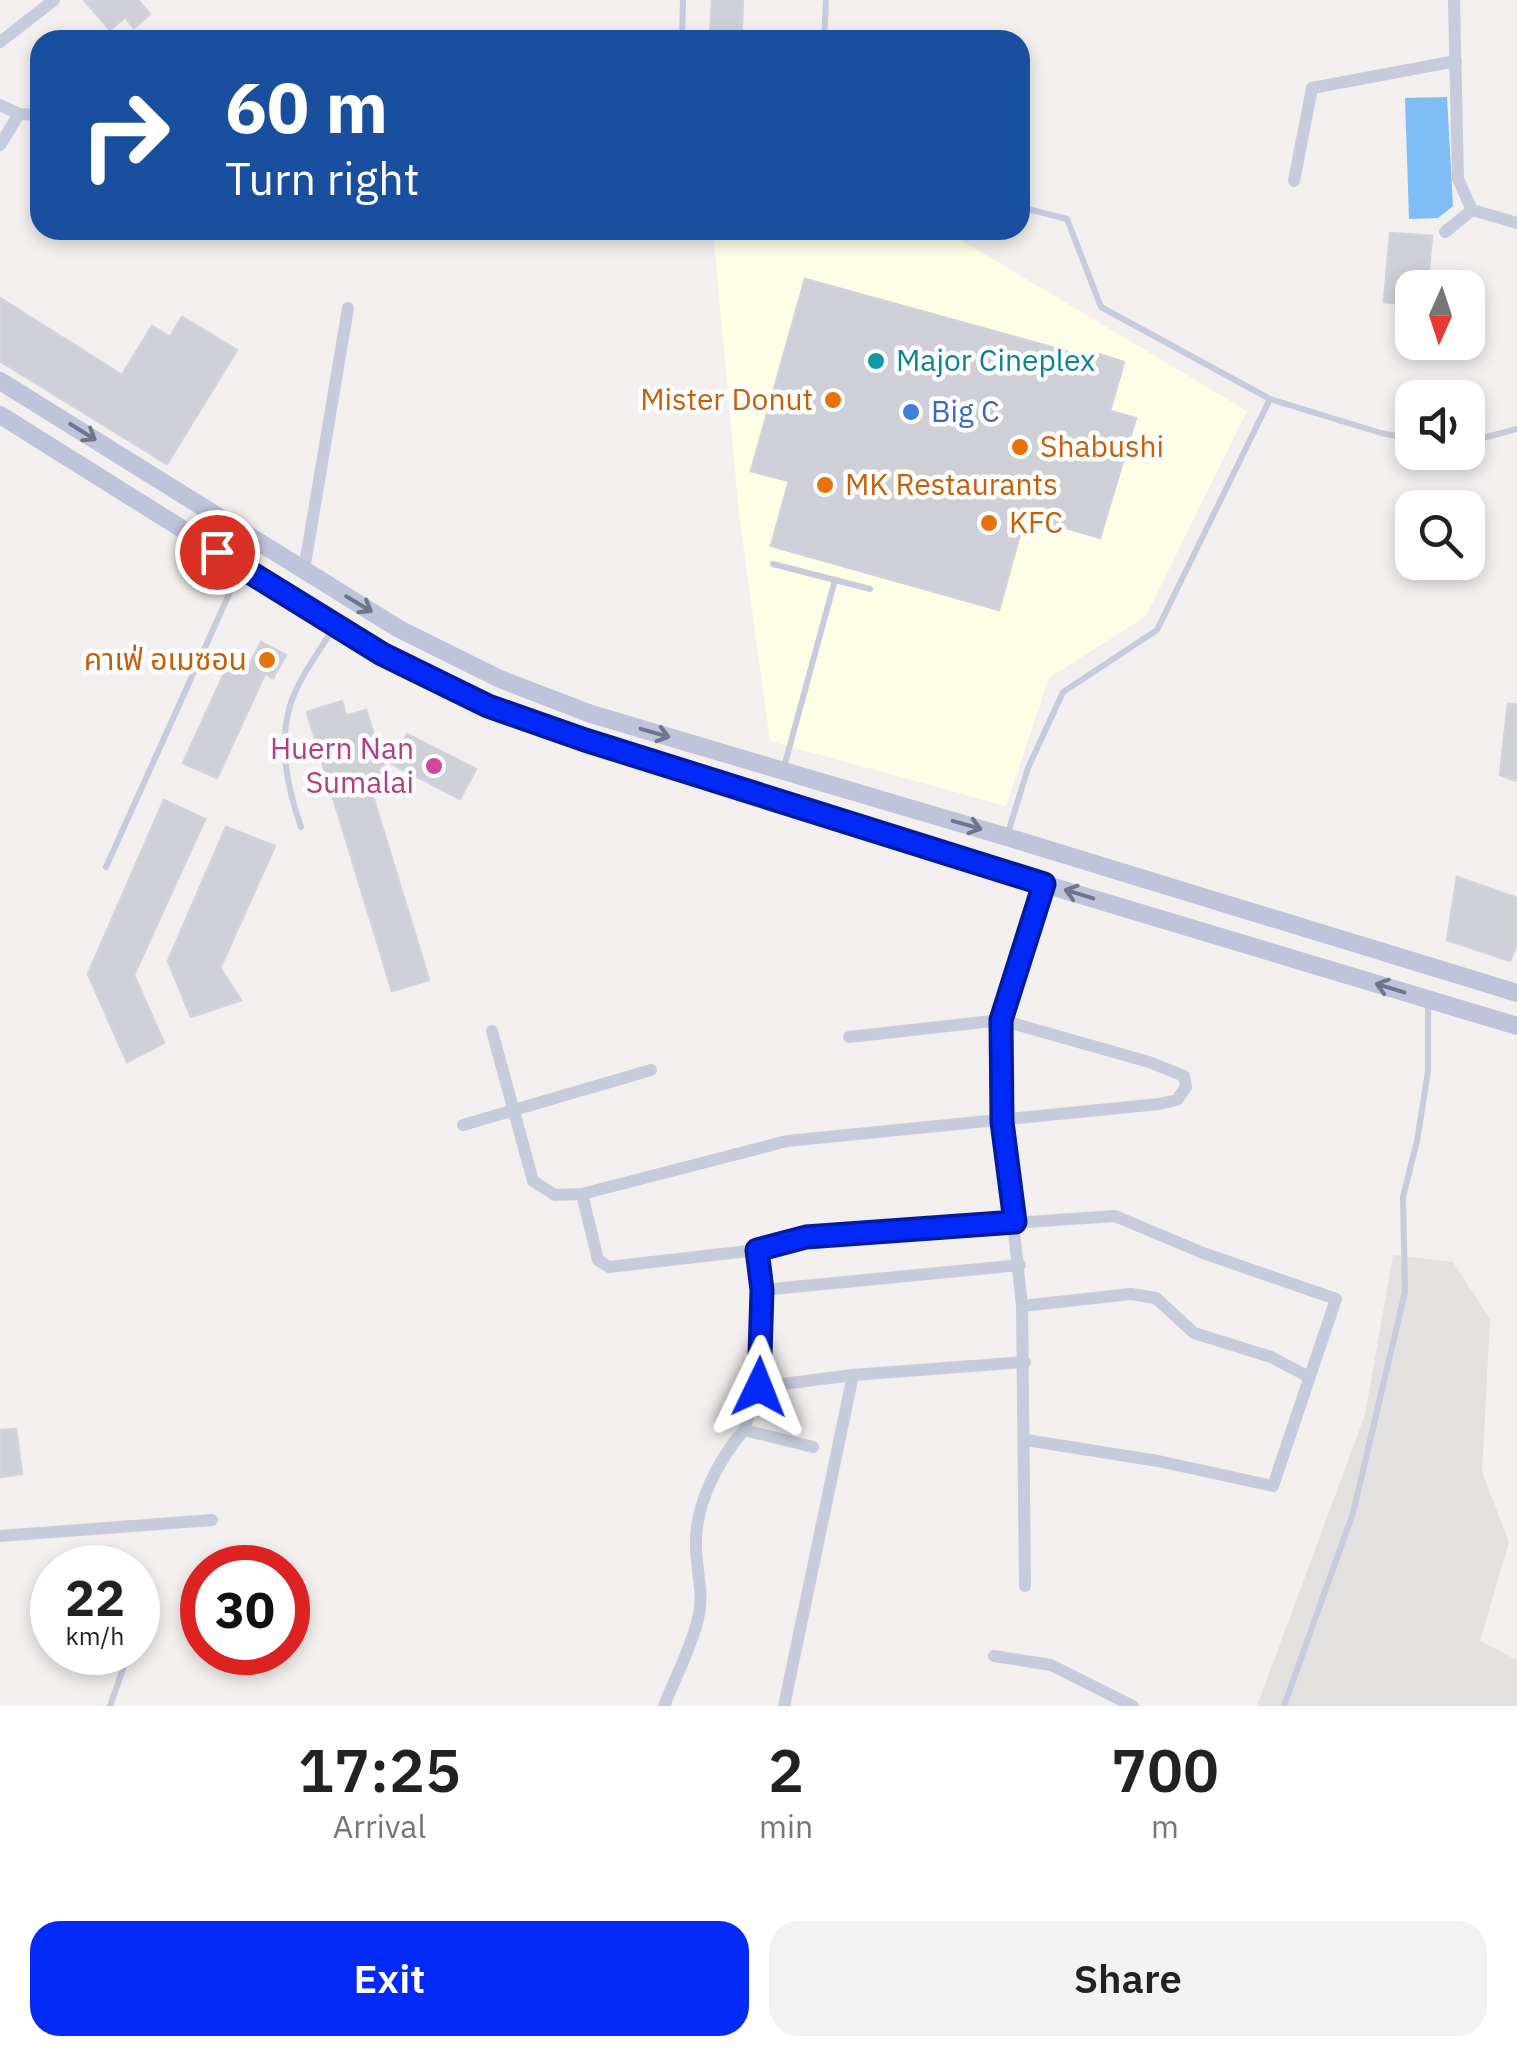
<!DOCTYPE html>
<html lang="en">
<head>
<meta charset="utf-8">
<style>
	:root { --surface:#fff; --page:#f2f2f2; --text:#222; --muted:#767676; --accent:#0329f7 }
	body { margin:0; font-family:"IBM Plex Sans","Noto Sans Thai",sans-serif; background:var(--page); color:var(--text); height:100vh; display:flex; flex-direction:column; font-size:38px; white-space:nowrap }
	* { box-sizing:border-box; margin:0 }
	p { font-size:32px; color:var(--muted) }
	.icon { flex:none; width:55px; height:55px; fill:none; stroke:currentColor; stroke-width:2; stroke-linecap:round; stroke-linejoin:round }
	.map { position:relative; height:1706px; overflow:hidden }
	.drawer { display:flex; flex-direction:column; background:var(--surface); flex:1 }
	.drawer>* { flex:none }
	.banner { position:absolute; left:30px; top:30px; width:1000px; height:210px; border-radius:30px; box-shadow:0 5px 15px #0003; background:#1a4fa0; color:#fff; overflow:hidden }
	.needle { width:65px; rotate:183deg }
	.buttons { position:absolute; left:1395px; top:270px; display:grid; gap:20px }
	.buttons a { display:grid; place-items:center; width:90px; height:90px; border-radius:20px; background:var(--surface); box-shadow:0 5px 15px #0003; font-size:50px }
	.speed { position:absolute; left:30px; top:1545px; display:flex; gap:20px; font-size:50px; font-weight:700; text-align:center }
	.speed>* { display:grid; place-content:center; width:130px; height:130px; border-radius:50%; background:var(--surface); box-shadow:0 5px 15px #0003; line-height:1 }
	.speed small { font-size:25px; font-weight:400 }
	.speed .limit { border:15px solid #d22; background:#fff; color:#111 }
	.pin { position:absolute; display:grid; place-items:center; width:85px; height:85px; color:#fff; margin:-42px; border:5px solid #fff; border-radius:50%; box-shadow:0 2px 10px #0007 }
	.me { position:absolute; width:110px; margin:-55px; rotate:2deg; stroke-linejoin:round; filter:drop-shadow(0 0 8px #0008) }
	.turn { display:flex; align-items:center; gap:35px; height:210px; padding:0 30px; font-size:45px }
	.turn .icon { width:130px; height:130px; stroke-width:2.5 }
	.turn b { display:block; font-size:70px; line-height:85px }
	.eta { display:flex; justify-content:space-evenly; align-items:center; height:170px; text-align:center }
	.eta b { font-size:60px; font-weight:600; line-height:70px }
	.action { display:flex; gap:20px; margin-top:auto; padding:20px 30px }
	.action a { flex:1; height:115px; border-radius:30px; background:var(--accent); color:#fff; font-size:40px; font-weight:600; line-height:115px; text-align:center }
	.action a+a { background:var(--page); color:var(--text) }
	.map>svg:first-child { display:block }
	.commercial { fill:#fefee6 }
	.education { fill:#e3e0e0 }
	.water { fill:#80bcf6 }
	.building { fill:#cecfd7; stroke:#d2d2db; stroke-width:2.5 }
	.lines { fill:none; stroke-linecap:round; stroke-linejoin:round }
	.service { stroke:#c6ccdb; stroke-width:6 }
	.minor { stroke:#c6ccdb; stroke-width:12 }
	.secondary { stroke:#bfc4da; stroke-width:18 }
	.oneway { stroke:#6f758a }
	.route-casing { stroke:#021ba1; stroke-width:25 }
	.route { stroke:#0329f7; stroke-width:18 }
	.culture-dot { fill:#0f9aa8; stroke:#fff; stroke-width:4 }
	.food-dot { fill:#e8710a; stroke:#fff; stroke-width:4 }
	.shop-dot { fill:#3f7fe0; stroke:#fff; stroke-width:4 }
	.hotel-dot { fill:#d1479c; stroke:#fff; stroke-width:4 }
	.labels { text-anchor:middle; stroke-width:9; stroke-linejoin:round; paint-order:stroke }
	.culture-label { font-size:30px; fill:#0d838f; stroke:#fff; text-anchor:start }
	.food-label { font-size:30px; fill:#c56008; stroke:#fff; text-anchor:start }
	.shop-label { font-size:30px; fill:#366cbe; stroke:#fff; text-anchor:start }
	.hotel-label { font-size:30px; fill:#b23c85; stroke:#fff; text-anchor:end }
</style>
</head>
<body>
<div class="map">
<svg width="1517" height="1706" viewBox="0 0 1517 1706">
	<rect width="100%" height="100%" fill="#f2efee"/>
	<path class="commercial" d="M713,230H944L1247,411L1146,616L1049,678L1006,806L770,741L739,514Z"/>
	<path class="education" d="M1393,1255L1453,1262L1490,1319L1482,1472L1509,1542L1480,1641L1517,1660V1706H1257L1365,1415Z"/>
	<path class="water" d="M1447,97L1453,206L1438,218L1409,219L1405,98Z"/>
	<path class="building" d="M84,0H138L150,14L134,28L125,17L110,30Z
		M712,0H743L741,40H710Z
		M1390,233L1432,236L1427,288H1412V305L1384,302Z
		M805,279L1091,358L1093,352L1124,362L1110,411L1136,418L1100,538L1025,516L999,610L771,546L789,481L751,471Z
		M0,298L122,375L152,326L170,337L182,317L237,350L167,464L0,361Z
		M261,642L286,655L273,678L265,674L217,778L183,763L230,661L247,669Z
		M342,701L346,716L366,710L389,782L370,787L429,980L392,991L307,712Z
		M1508,704H1517V781L1500,775Z
		M407,734L476,769L460,799L392,764Z
		M164,800L205,819L134,975L164,1043L127,1062L88,974Z
		M226,827L275,846L220,968L241,1000L191,1017L168,961Z
		M1457,877L1517,898V943L1510,961L1447,940Z
		M16,1429L22,1474L0,1477V1430Z"/>
	<g class="lines">
		<path class="service" d="M682,40L683,0
			M824,40L826,0
			M1270,399L1381,433L1412,439
			M1468,442L1517,429
			M773,564L870,589
			M784,767L835,580
			M301,827C286,784 275,732 297,688C307,667 322,647 334,627
			M1007,836L1028,768L1063,692L1157,630L1270,399L1101,307L1067,219L1020,207
			M106,867L230,592L248,572
			M110,1706L129,1652
			M1284,1706L1353,1513L1405,1292L1403,1197L1417,1141L1428,1071V1003"/>
		<path class="minor" d="M1454,0L1458,179L1472,210L1517,223
			M0,42L54,0
			M0,105L19,114L40,115
			M0,145L19,114
			M1294,181L1312,88L1456,61
			M1445,232L1472,210
			M304,570L348,308
			M492,1031L533,1181L555,1195L582,1194
			M849,1037L1001,1020L1149,1062L1184,1076L1186,1087L1177,1100L1159,1104L787,1141L582,1194L598,1260L609,1267L757,1250L806,1237L1115,1216L1203,1253L1336,1299L1273,1486L1158,1461L1026,1440
			M463,1125L651,1070
			M757,1250L762,1290L759,1387L853,1375L1025,1362
			M762,1290L1020,1265
			M1022,1306L1131,1294L1156,1298L1194,1333L1271,1357L1309,1377
			M744,1430L759,1387
			M0,1536L212,1520
			M1025,1586L1022,1306L1002,1122L1000,1042L1008,989L1044,884
			M994,1656L1051,1665L1133,1706
			M664,1706C675,1678 691,1648 698,1619C705,1593 695,1568 696,1542C696,1502 719,1459 744,1430L813,1447
			M784,1706L853,1375"/>
		<path class="secondary" d="M0,381L399,629L500,679L591,714L1007,837L1517,993
			M0,415L382,654L488,705L585,739L1044,884L1517,1026"/>
	</g>
	<defs><path id="oneway-shaft" d="M-6 0H5M1.5-3L5.5 0L1.5 3" fill="none" stroke-width="1.6" stroke-linecap="round" stroke-linejoin="round" transform="scale(2.5)"/></defs>
	<g class="oneway">
		<use href="#oneway-shaft" transform="translate(83 432) rotate(32)"/>
		<use href="#oneway-shaft" transform="translate(359 604) rotate(31)"/>
		<use href="#oneway-shaft" transform="translate(655 733) rotate(16)"/>
		<use href="#oneway-shaft" transform="translate(967 825) rotate(16)"/>
		<use href="#oneway-shaft" transform="translate(1079 894) rotate(-163)"/>
		<use href="#oneway-shaft" transform="translate(1390 988) rotate(-163)"/>
	</g>
	<g class="lines">
		<g class="route-casing">
			<path id="route" d="M217,552L382,654L488,706L585,740L1044,884L1001,1020L1002,1122L1015,1222L806,1237L757,1250L762,1290L759,1387"/>
		</g>
		<use href="#route" class="route"/>
	</g>
	<circle class="culture-dot" cx="876" cy="361" r="10"/>
	<g class="food-dot">
		<circle cx="833" cy="400" r="10"/>
		<circle cx="1020" cy="447" r="10"/>
		<circle cx="825" cy="485" r="10"/>
		<circle cx="989" cy="523" r="10"/>
		<circle cx="267" cy="660" r="10"/>
	</g>
	<circle class="shop-dot" cx="911" cy="412" r="10"/>
	<circle class="hotel-dot" cx="434" cy="766" r="10"/>
	<g class="labels">
		<g class="culture-label">
			<text x="896" y="371">Major Cineplex</text>
		</g>
		<g class="food-label">
			<text x="813" y="410" text-anchor="end">Mister Donut</text>
			<text x="1040" y="457">Shabushi</text>
			<text x="845" y="495">MK Restaurants</text>
			<text x="1009" y="533">KFC</text>
			<text x="247" y="670" text-anchor="end">คาเฟ่ อเมซอน</text>
		</g>
		<g class="shop-label">
			<text x="931" y="422">Big C</text>
		</g>
		<g class="hotel-label">
			<text x="414" y="759">Huern Nan<tspan x="414" dy="34">Sumalai</tspan></text>
		</g>
	</g>
</svg>
<div class="buttons">
<a><svg class="needle" viewBox="-14 -14 28 28"><path d="M0-13l5 13h-10z" fill="#e53935"/><path d="M0 13l5-13h-10z" fill="#767676"/></svg></a>
<a><svg class="icon" aria-label="sound" viewBox="0 0 24 24"><path d="M4 9h4l5-4v14l-5-4H4zM17 9q2 3 0 6"/></svg></a>
<a><svg class="icon" aria-label="search" viewBox="0 0 24 24"><circle cx="10" cy="10" r="6"/><path d="M15 15l6 6"/></svg></a>
</div>
<div class="speed"><div>22<small>km/h</small></div><div class="limit">30</div></div>
<div class="pin" style="left:217px;top:552px;background:#d93025"><svg class="icon" aria-label="arrive" viewBox="0 0 24 24"><path d="M6 21V4h12l-3 4 3 4H6"/></svg></div>
<svg class="me" style="left:759px;top:1387px" viewBox="-20 -20 40 40"><path d="M0-17L14 15 0 8-14 15z" fill="#0329f7" stroke="#fff" stroke-width="4"/></svg>
<div class="banner">
<div class="turn"><svg class="icon" aria-label="right" viewBox="0 0 24 24"><path d="M7 20v-9h11M14 6l5 5-5 5"/></svg><div><b>60 m</b>Turn right</div></div>
</div>
</div>
<section class="drawer">
<div class="eta">
<div><b>17:25</b><p>Arrival</p></div>
<div><b>2</b><p>min</p></div>
<div><b>700</b><p>m</p></div>
</div>
<div class="action"><a>Exit</a><a>Share</a></div>
</section>
</body>
</html>
